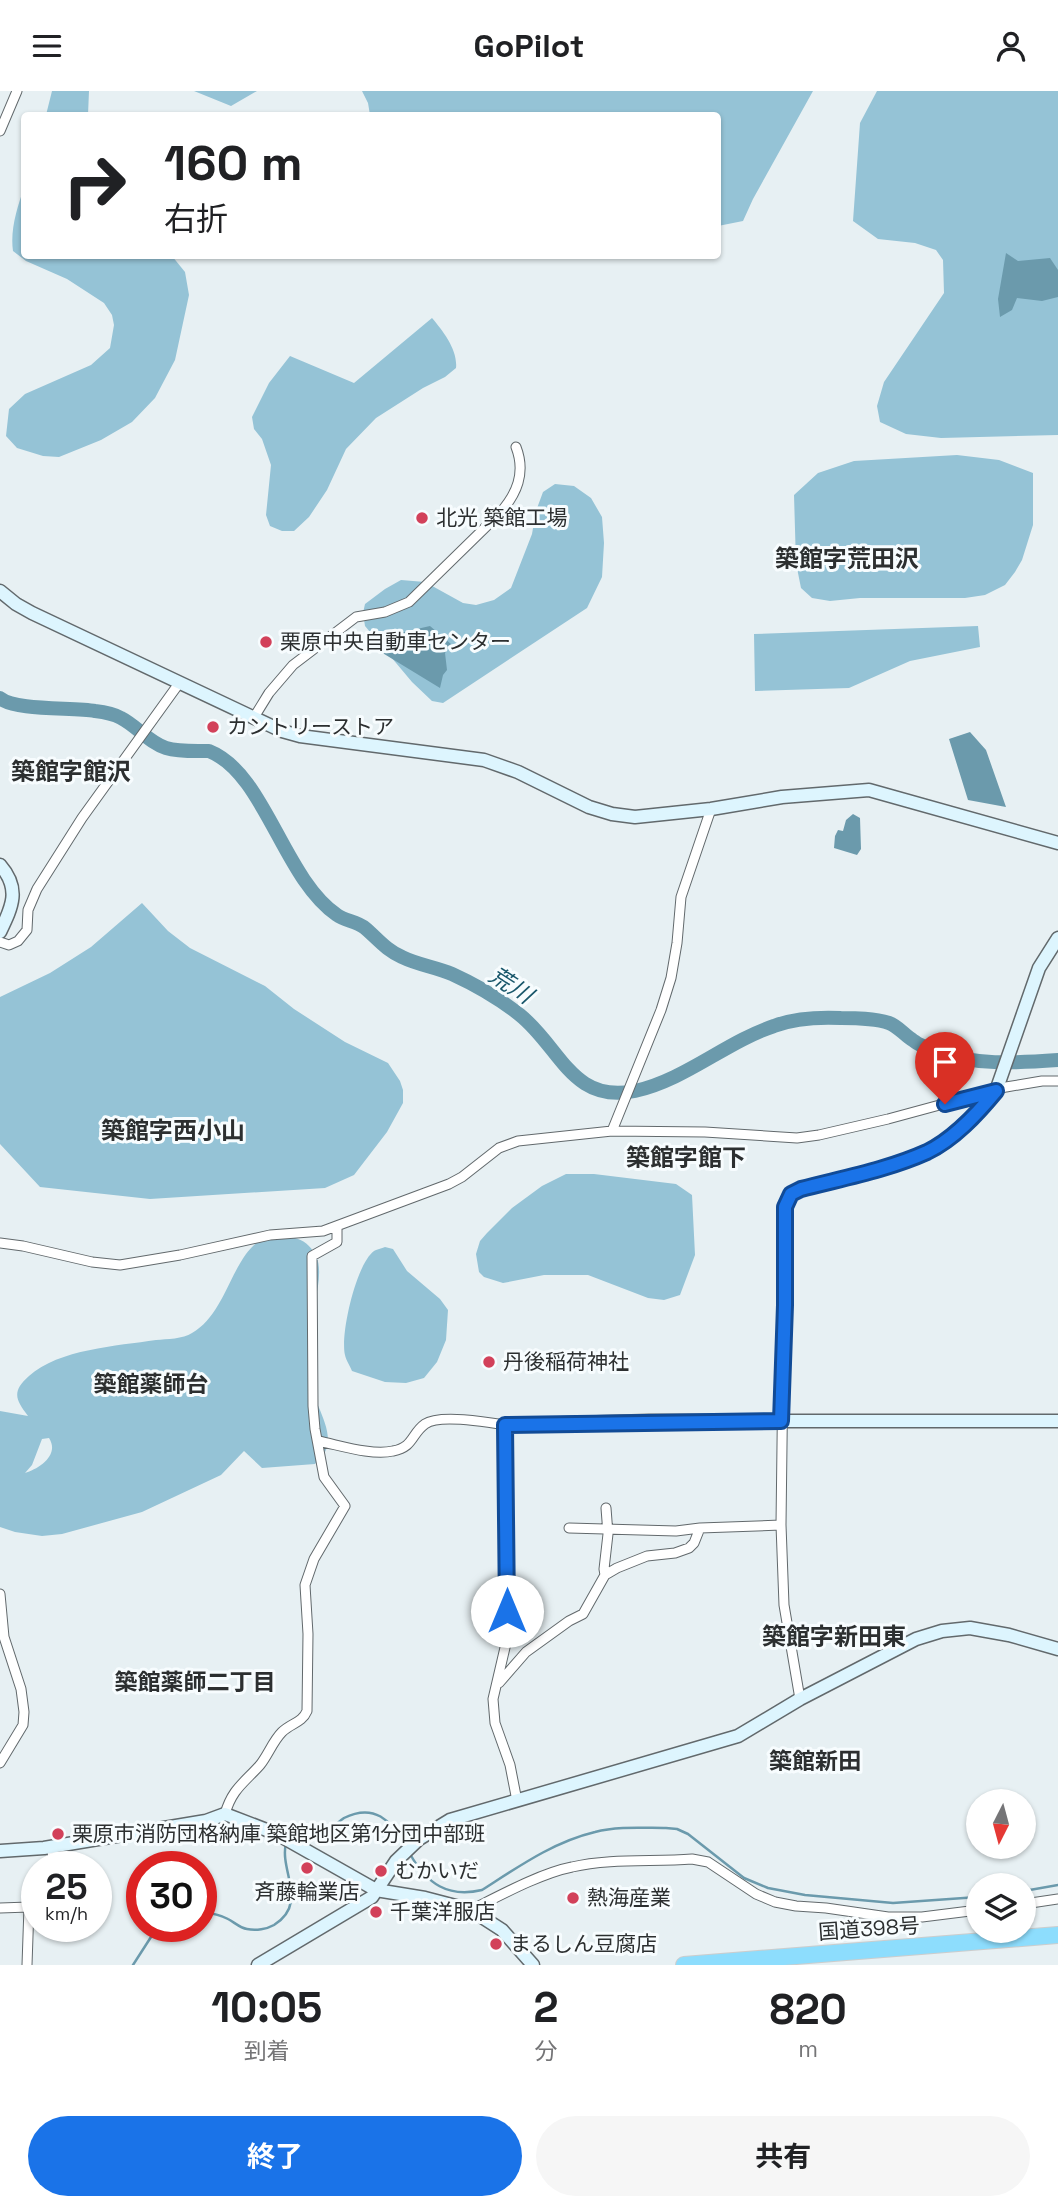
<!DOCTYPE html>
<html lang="ja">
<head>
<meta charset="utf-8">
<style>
	:root { --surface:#fff; --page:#f6f6f6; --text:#202124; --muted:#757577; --accent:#1a73e8 }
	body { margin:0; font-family:"Space Grotesk","Noto Sans JP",sans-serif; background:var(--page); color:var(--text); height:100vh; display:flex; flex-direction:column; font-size:26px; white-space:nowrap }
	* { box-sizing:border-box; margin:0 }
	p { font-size:23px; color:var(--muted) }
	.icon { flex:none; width:38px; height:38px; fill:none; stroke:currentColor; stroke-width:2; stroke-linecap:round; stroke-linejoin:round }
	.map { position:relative; height:1874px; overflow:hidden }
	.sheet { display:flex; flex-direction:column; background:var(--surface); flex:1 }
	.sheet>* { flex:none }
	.hud { position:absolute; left:21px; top:21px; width:700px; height:147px; border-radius:7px; box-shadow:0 2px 5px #0004; background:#fff; color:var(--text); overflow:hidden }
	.needle { width:46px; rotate:186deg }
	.tools { position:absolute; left:966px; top:1698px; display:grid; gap:14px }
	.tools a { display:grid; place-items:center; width:70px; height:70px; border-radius:50%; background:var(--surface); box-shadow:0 2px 5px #0004; font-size:35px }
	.speed { position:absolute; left:21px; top:1760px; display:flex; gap:14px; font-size:35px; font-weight:700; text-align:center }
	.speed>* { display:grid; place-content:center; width:91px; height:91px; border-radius:50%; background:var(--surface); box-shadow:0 2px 5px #0004; line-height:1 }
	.speed small { font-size:18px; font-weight:400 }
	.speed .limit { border:10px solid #d22; background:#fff; color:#111 }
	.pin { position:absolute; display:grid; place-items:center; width:60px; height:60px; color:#fff; margin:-72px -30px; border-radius:50% 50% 50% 0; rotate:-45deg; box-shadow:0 0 7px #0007 }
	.pin .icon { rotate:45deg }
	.me { position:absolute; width:77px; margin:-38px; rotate:0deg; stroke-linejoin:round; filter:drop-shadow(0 0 5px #0008) }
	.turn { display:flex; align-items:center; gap:24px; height:147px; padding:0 28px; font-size:32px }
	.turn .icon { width:91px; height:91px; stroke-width:2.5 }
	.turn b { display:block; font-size:49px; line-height:60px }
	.eta { display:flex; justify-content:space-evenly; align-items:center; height:119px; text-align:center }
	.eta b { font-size:42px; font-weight:700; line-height:49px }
	.action { display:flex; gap:14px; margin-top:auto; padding:14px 28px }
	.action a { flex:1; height:80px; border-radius:42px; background:var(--accent); color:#fff; font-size:28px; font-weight:700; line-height:80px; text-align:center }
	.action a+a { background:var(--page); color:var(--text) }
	header { display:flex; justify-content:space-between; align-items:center; height:91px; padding:0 28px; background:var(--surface); font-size:32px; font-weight:700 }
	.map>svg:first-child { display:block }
	.green { fill:#95c3d6; fill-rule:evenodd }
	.water { fill:#6b9aac }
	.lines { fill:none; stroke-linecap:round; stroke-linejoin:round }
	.stream { stroke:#6b9aac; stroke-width:2.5 }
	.river { stroke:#6b9aac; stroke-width:14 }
	.street-casing { stroke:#62696c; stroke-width:11 }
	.secondary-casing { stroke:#62696c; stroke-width:15 }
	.highway-casing { stroke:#cccdcd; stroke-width:18 }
	.street { stroke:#fff; stroke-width:9 }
	.secondary { stroke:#ddf5fe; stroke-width:12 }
	.highway { stroke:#8dddfd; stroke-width:16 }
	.route-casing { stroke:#114b97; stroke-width:18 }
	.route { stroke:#1a73e8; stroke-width:12 }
	.poi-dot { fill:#d2415a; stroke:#f7fcfe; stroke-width:2.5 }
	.labels { text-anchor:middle; stroke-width:6; stroke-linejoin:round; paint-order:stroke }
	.poi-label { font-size:21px; fill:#2c2f30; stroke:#f7fcfe; text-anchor:start }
	.street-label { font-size:21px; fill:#2c2f30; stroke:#f7fcfe }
	.water-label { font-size:23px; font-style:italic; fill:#19576b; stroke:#f7fcfe }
	.neighbourhood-label { font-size:23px; font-weight:bold; fill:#2c2f30; stroke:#f7fcfe }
	.quarter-label { font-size:24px; font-weight:bold; fill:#2c2f30; stroke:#f7fcfe }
</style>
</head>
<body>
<header><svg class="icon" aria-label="menu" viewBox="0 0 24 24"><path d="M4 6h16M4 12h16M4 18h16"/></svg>GoPilot<svg class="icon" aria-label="person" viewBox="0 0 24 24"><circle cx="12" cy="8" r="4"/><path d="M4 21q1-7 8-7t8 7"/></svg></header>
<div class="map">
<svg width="1058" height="1874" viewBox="0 0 1058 1874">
	<rect width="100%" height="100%" fill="#e7f0f3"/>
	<path class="green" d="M52,0H89L88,24H46Z
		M194,0H257L231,15Z
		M362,0H813L753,108L743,130L718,135V24H370L368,12Z
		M877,0H1058V344L941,347L906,343L880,331L877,315L884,291L944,202L943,169L936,159L915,152L878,148L853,130L860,32Z
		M24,97V164L172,165L185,181L189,204L175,269L155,307L132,331L101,349L59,366L43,365L17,357L6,345L9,318L25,303L91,274L110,257L114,234L112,224L104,212L67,188L26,170L13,160C10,139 17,117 24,97Z
		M432,227C443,240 458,259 456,277L445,286L423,297L376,327L346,358L327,399L309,426L294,440H282L270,435L266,424L271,374L262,348L254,338L252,326L269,292L290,265L354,292Z
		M957,364L999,369L1033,382V434L1022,469L1015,481L1005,494L985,504L965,507H860L830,510L812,507L801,497L796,472L794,404L818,382L854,370Z
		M555,393L574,395L591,407L602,426L604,452L602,486L587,517L443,612L432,610L412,591L365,535L363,522L365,513L385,498L401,489L425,491L463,512L476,514L494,509L511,497L532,443L536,420L543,401Z
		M978,535L980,556L910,570L849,597L755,600L754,543Z
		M142,812L168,840L190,857L265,895L294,918L345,951L388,972L400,990L403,999V1012L387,1041L354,1084L325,1097L150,1108L40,1096L0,1053V906L50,882L91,856Z
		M566,1083H594L676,1093L692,1104L695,1164L680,1204L664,1209L648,1207L588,1184H544L503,1192L484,1186L479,1181L476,1163L480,1150L487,1142L512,1117L542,1095Z
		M265,1144C286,1145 305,1143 316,1165C325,1183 312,1219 309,1240C308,1254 308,1269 308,1283C309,1306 337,1339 325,1361C322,1365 318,1369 315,1373L262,1377L244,1360L221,1384L142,1421L62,1443L42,1445L15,1441L0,1436V1320L28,1325C16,1309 11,1301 29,1285C59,1258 117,1255 156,1249C167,1248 183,1248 192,1242C220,1226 228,1188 246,1163C251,1156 259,1150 265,1144ZM49,1347C60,1364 39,1378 25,1382L32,1374L42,1348Z
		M385,1156L393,1158L407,1180L440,1208L448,1219L446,1249L437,1271L424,1287L406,1292L385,1291L352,1280C350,1275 346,1269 345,1264C340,1244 356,1173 374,1160C376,1159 382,1157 385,1156Z"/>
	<path class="water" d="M1006,162L1018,170L1050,167L1058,179V206L1042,210L1017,207L1012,219L1000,226L998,208Z
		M430,535L451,553L445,562L447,579L443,584L440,597L376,558L372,553L382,546Z
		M970,641L986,659L1006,716L968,709L949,648Z
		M853,723L860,727L861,758L857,764L834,757L835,745L838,739L843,740L846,729Z"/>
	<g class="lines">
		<path class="stream" d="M289,1746C301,1738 313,1743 326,1739C333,1737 338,1731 344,1727C374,1712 391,1729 405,1754
			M410,1763C427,1793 448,1807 482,1799C518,1776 553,1751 595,1741C617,1735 643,1737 666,1737L677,1738L688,1743L744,1787L768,1797L805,1804L893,1812L978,1806
			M1024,1800L1058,1794
			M201,1821C211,1822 219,1823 228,1828C234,1831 240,1837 247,1838C256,1840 267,1838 274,1834C309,1812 279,1780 286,1752
			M133,1874L151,1846L166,1836"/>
		<path class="river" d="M0,607C15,620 73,616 95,620C104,621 114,623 121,627C137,635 149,652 166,657C179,661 196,660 209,660C265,682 283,787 337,824C345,830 357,830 365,837C378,848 386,859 402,866C418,874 436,876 452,883C476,894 500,908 520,924C561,957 572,1013 635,1000C685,989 726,951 774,935C795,927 819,926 841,927C856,927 874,927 889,932C898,935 905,945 914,950C919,954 927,957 933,959C973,975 1016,972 1058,969"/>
		<g class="street-casing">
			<path id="street" d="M0,40L17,0
				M253,628L269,602L293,574L356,526L385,521L409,511L499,423C517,403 526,382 516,356
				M0,851L9,854L18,850L27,839L28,819L37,798L82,727L180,591
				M612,1040L661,919L671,887L677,852L681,806L711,718
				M0,1152L23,1155L92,1171L120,1174L180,1164L270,1144L323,1140L449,1093L462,1086L499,1057L518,1050L612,1040L705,1041L797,1047L819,1044L888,1028L1006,996L1042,990H1058
				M318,1350C339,1354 372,1365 393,1360C414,1356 411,1343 425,1333C439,1323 487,1331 505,1334L507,1548L493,1608L495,1632L510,1674L517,1710
				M569,1437L676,1440L700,1437L781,1434
				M605,1484L604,1478L608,1443L606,1417
				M0,1503L4,1546L21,1598L24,1621L23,1634L0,1672
				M499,1592L526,1561L569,1530L583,1523L605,1484L617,1477L647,1465L675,1462L689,1457L694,1452L700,1437
				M800,1608L784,1514L781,1434L785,1116L791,1103L801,1098C843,1087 887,1079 927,1061C954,1048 977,1023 996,1000
				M225,1723C232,1698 244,1692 260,1674C268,1664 273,1650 282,1641C291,1632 302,1632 307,1620L308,1543L305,1494L314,1468L345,1415L324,1386L315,1338L313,1315L312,1165L337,1151V1135
				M52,1755L53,1776
				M1024,1813L1058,1808
				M0,1817L29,1816
				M471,1819C499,1805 541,1782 572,1776C610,1767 652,1771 692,1768L708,1771L756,1803L775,1811L796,1815L826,1817L888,1826H922L978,1819
				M27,1874L29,1816L37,1810"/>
		</g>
		<g class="secondary-casing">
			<path id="secondary" d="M0,500L16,513L32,522L282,640L300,645L484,669L518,681L589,716L612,723L635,726L711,718L782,706L869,699L1058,752
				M0,774C21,798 12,816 0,841
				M996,1000L1039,877L1058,847
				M505,1334L649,1330H1058
				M0,1760L44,1757L206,1730L225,1723L277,1743L376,1799L425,1807L471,1819L502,1839L533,1874
				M258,1874L372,1806L396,1770L419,1748L450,1729L738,1645L800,1608L916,1548L942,1540L970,1537L1009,1544L1058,1558"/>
		</g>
		<g class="highway-casing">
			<path id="highway" d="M684,1874L1058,1844"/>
		</g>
		<use href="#street" class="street"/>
		<use href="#secondary" class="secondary"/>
		<use href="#highway" class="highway"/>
	</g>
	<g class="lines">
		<g class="route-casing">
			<path id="route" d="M507,1520L505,1334L781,1330L785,1214V1116L791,1103L801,1098C843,1087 887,1079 927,1061C954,1048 977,1023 996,1000L945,1013"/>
		</g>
		<use href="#route" class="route"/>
	</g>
	<g class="poi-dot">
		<circle cx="422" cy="427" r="7"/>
		<circle cx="266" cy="551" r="7"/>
		<circle cx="213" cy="636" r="7"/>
		<circle cx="489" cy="1271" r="7"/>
		<circle cx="58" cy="1743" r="7"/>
		<circle cx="307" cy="1777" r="7"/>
		<circle cx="381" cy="1780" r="7"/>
		<circle cx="573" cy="1807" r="7"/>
		<circle cx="376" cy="1821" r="7"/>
		<circle cx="496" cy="1853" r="7"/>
	</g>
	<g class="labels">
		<g class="poi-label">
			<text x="436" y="434">北光 築館工場</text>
			<text x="280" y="558">栗原中央自動車センター</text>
			<text x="227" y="643">カントリーストア</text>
			<text x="503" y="1278">丹後稲荷神社</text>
			<text x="72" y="1750">栗原市消防団格納庫 築館地区第1分団中部班</text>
			<text x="395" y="1787">むかいだ</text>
			<text x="307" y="1808" text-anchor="middle">斉藤輪業店</text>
			<text x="587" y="1814">熱海産業</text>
			<text x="390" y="1828">千葉洋服店</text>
			<text x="510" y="1860">まるしん豆腐店</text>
		</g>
		<g class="street-label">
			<text transform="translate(869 1838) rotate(-4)" y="7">国道398号</text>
		</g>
		<g class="water-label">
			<text transform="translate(511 894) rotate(33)" y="8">荒川</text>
		</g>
		<g class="neighbourhood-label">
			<text x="151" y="1301">築館薬師台</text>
			<text x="195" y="1599">築館薬師二丁目</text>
			<text x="815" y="1678">築館新田</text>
		</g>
		<g class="quarter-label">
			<text x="847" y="476">築館字荒田沢</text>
			<text x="71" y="689">築館字館沢</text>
			<text x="173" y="1048">築館字西小山</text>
			<text x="686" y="1075">築館字館下</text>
			<text x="834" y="1554">築館字新田東</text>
		</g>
	</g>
</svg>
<div class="tools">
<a><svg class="needle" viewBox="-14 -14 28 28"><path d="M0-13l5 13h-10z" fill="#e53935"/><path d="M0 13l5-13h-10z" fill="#757577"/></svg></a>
<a><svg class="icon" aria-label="layers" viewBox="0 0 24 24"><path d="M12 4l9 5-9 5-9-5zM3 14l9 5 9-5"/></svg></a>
</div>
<div class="speed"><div>25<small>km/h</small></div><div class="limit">30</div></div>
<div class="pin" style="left:945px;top:1013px;background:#d93025"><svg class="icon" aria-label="arrive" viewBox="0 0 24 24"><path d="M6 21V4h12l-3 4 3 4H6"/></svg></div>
<svg class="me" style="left:507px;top:1520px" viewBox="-20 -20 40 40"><circle r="19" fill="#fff"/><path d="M0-13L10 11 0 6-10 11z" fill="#1a73e8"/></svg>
<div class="hud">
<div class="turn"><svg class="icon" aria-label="right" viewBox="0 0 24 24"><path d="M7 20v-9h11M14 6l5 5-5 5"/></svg><div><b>160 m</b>右折</div></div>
</div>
</div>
<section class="sheet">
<div class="eta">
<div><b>10:05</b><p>到着</p></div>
<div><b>2</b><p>分</p></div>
<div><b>820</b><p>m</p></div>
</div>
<div class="action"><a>終了</a><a>共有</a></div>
</section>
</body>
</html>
